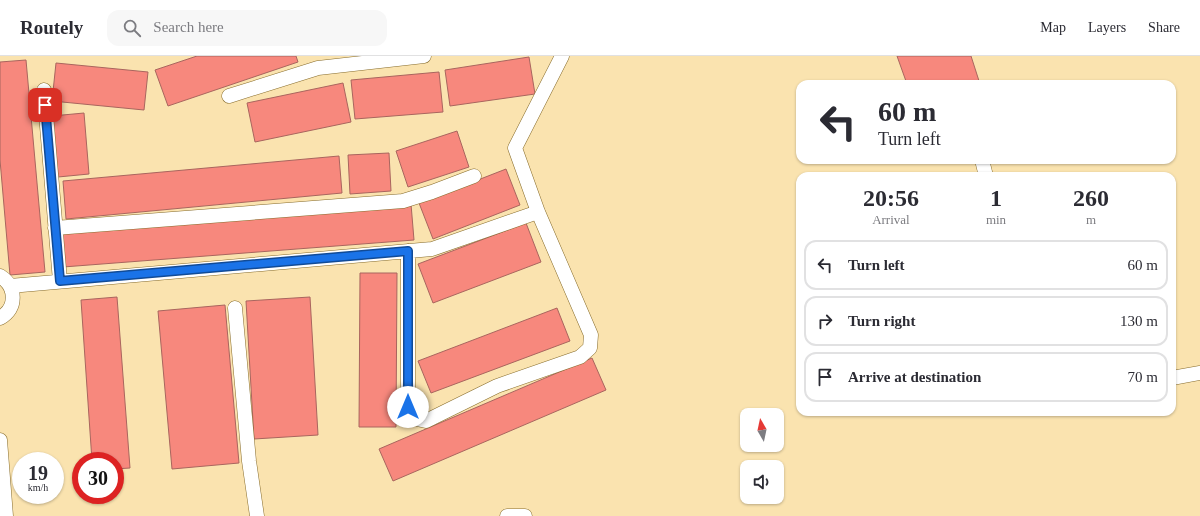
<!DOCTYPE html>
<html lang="en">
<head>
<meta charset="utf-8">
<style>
	:root { --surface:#fff; --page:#f7f7f7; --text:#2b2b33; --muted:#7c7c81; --line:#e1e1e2 }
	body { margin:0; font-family:Georgia,serif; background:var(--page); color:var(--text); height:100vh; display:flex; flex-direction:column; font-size:15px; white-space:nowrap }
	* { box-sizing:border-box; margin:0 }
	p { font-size:13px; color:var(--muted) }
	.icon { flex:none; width:22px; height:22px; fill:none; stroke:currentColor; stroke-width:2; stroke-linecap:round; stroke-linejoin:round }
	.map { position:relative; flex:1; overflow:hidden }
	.sheet { position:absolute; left:796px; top:116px; width:380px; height:244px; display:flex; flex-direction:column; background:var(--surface); border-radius:12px; box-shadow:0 1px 3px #0004 }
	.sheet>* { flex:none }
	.banner { position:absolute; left:796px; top:24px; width:380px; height:84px; border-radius:12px; box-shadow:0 1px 3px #0004; background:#fff; color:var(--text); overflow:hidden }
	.needle { width:26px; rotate:351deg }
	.tools { position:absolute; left:740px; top:352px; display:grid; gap:8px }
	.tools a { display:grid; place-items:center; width:44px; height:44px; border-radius:8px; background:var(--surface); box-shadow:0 1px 3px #0004; font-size:20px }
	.speed { position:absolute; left:12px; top:396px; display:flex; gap:8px; font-size:20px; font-weight:700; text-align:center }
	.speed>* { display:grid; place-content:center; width:52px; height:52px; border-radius:50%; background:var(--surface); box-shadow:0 1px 3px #0004; line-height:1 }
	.speed small { font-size:10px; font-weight:400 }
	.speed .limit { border:6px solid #d22; background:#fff; color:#111 }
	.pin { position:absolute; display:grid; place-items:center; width:34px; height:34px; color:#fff; margin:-17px; border-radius:8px; box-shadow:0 2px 6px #0006 }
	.me { position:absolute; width:44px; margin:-22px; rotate:0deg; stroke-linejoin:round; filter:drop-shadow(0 0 3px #0008) }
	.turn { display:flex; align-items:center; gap:14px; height:84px; padding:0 16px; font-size:18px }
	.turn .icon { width:52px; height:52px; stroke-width:2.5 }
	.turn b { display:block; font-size:28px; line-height:34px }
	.eta { display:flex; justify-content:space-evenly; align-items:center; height:68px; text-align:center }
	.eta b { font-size:24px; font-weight:800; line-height:28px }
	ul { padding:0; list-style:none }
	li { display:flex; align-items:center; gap:12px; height:50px; margin:0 8px 6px; padding:0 8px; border:2px solid var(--line); border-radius:12px }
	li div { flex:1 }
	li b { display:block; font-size:15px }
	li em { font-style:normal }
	header { display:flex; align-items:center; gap:24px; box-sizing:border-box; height:56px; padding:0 20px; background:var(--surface); border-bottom:1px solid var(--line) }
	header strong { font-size:19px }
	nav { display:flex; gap:22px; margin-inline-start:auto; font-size:14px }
	.search { width:280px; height:36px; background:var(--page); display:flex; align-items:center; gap:10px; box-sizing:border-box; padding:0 14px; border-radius:12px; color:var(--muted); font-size:15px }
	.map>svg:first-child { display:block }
	.building { fill:#f7887d; stroke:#a9655e }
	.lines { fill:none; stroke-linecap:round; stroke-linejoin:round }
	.minor-casing { stroke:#876c2b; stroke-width:15 }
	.minor { stroke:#fff; stroke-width:14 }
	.route-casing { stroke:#114b97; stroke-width:10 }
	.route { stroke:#1a73e8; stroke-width:7 }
</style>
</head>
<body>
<header>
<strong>Routely</strong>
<div class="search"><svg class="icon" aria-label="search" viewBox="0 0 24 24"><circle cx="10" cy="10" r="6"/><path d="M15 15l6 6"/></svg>Search here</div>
<nav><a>Map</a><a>Layers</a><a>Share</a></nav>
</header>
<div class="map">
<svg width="1200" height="460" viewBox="0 0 1200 460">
	<rect width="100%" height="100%" fill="#fae3af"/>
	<path class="building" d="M197,0H296L298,6L168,50L155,14Z
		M897,0H971L980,28H907Z
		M529,1L535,38L450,50L445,14Z
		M26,4L45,216L10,219L0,104V6Z
		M56,7L148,16L144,54L52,45Z
		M439,16L443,56L355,63L351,24Z
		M343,27L351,66L255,86L247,47Z
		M84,57L89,118L58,121L52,60Z
		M457,75L469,111L408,131L396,95Z
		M389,97L391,135L350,138L348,99Z
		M339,100L342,137L66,163L63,125Z
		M506,113L520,149L433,183L419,147Z
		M411,148L414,184L63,211L61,175Z
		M526,167L541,206L433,247L418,208Z
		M360,217H397L396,371H359Z
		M117,241L130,412L115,413V405H92L81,244Z
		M310,241L318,379L254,383L246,245Z
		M225,249L239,407L172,413L158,255Z
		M557,252L570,285L431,337L418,305Z
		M592,302L606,334L393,425L379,393Z"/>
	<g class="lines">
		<g class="minor-casing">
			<path id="minor" d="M44,34L60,225
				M229,40L318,12L424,0
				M982,104L986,120
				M55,172L403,145L432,136L474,120
				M408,195V351L412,362L426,365L497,330L580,301L590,292L591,279L538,156L515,92L562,0
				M0,220C17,231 17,252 0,262
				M10,230L432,193L538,156
				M235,252L249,405L257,460
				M1172,322L1200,317
				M0,384L6,460
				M507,460H525"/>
		</g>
		<use href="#minor" class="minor"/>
	</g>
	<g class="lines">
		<g class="route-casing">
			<path id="route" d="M45,49L60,225L408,195V351"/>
		</g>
		<use href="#route" class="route"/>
	</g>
</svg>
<div class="tools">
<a><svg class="needle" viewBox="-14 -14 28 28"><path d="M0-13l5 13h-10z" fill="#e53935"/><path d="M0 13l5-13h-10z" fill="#7c7c81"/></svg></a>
<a><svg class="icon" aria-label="sound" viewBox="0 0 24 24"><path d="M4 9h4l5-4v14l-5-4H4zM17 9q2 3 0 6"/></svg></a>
</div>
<div class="speed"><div>19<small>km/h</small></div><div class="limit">30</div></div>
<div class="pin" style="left:45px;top:49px;background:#d93025"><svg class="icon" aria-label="arrive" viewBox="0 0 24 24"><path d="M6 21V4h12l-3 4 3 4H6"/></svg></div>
<svg class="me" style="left:408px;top:351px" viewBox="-20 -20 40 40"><circle r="19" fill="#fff"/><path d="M0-13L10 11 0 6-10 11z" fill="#1a73e8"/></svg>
<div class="banner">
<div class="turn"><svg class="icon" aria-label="left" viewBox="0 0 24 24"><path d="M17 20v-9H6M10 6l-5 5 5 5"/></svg><div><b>60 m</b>Turn left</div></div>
</div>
<section class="sheet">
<div class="eta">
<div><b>20:56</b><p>Arrival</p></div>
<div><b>1</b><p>min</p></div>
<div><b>260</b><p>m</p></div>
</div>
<ul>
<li><svg class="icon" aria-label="left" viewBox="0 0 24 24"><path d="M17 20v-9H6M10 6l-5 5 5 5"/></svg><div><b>Turn left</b></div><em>60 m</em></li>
<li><svg class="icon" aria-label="right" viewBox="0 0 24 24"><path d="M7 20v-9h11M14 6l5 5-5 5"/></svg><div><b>Turn right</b></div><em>130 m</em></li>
<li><svg class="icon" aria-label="arrive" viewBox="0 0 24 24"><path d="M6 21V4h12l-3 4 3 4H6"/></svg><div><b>Arrive at destination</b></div><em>70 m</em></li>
</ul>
</section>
</div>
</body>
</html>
